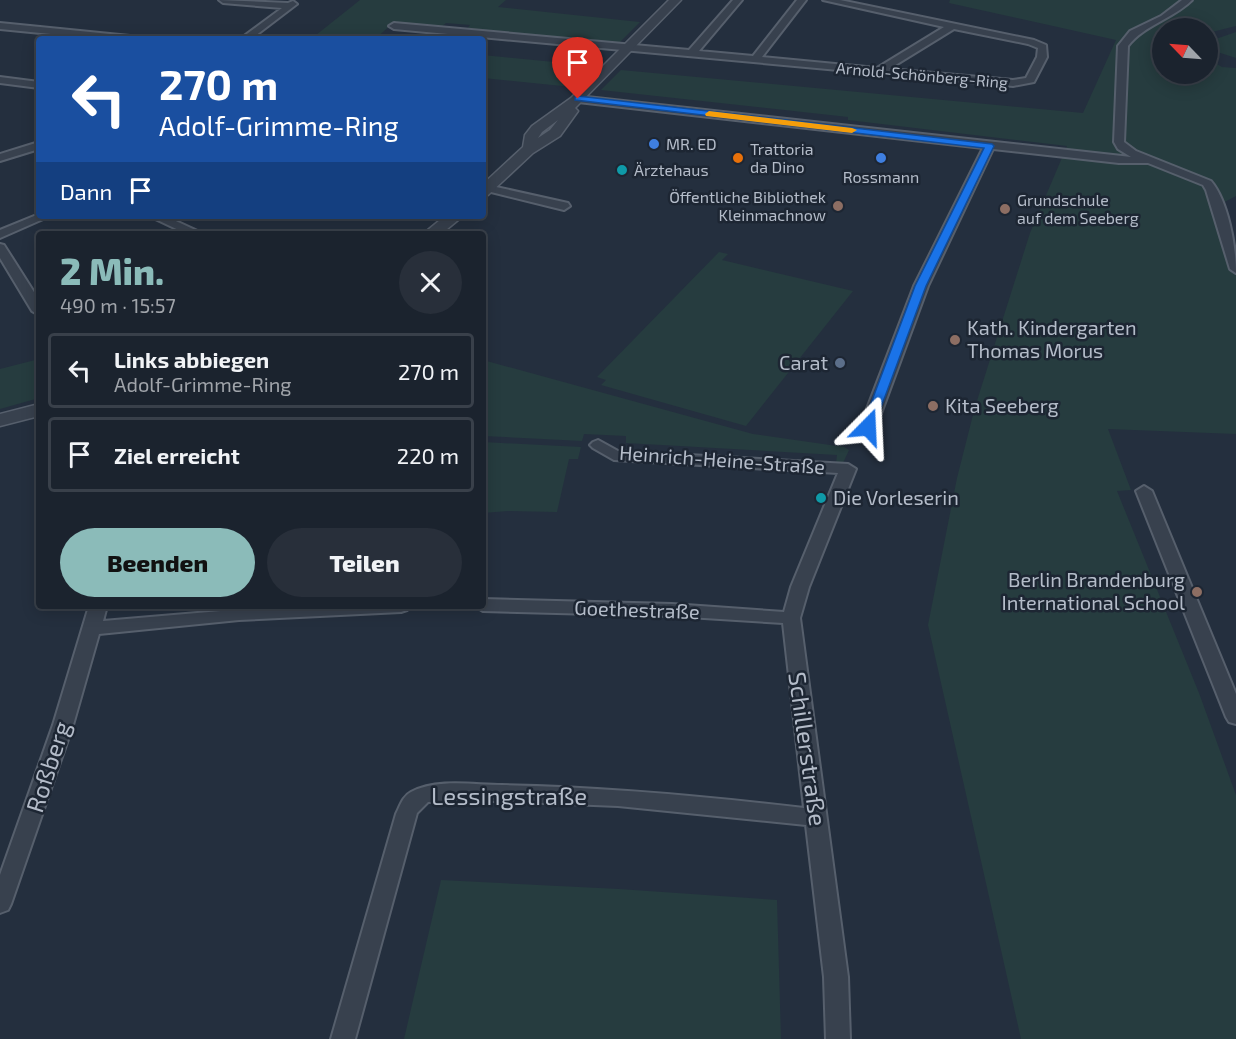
<!DOCTYPE html>
<html lang="de">
<head>
<meta charset="utf-8">
<style>
	:root { --surface:#1b232e; --page:#282f3a; --text:#f1f3f6; --muted:#a0a4aa; --line:#39404a; --accent:#8bbbb9 }
	body { margin:0; font-family:"Exo 2",sans-serif; background:var(--page); color:var(--text); height:100vh; display:flex; flex-direction:column; font-size:22px; white-space:nowrap }
	* { box-sizing:border-box; margin:0 }
	p { font-size:20px; color:var(--muted) }
	.icon { flex:none; width:33px; height:33px; fill:none; stroke:currentColor; stroke-width:2; stroke-linecap:round; stroke-linejoin:round }
	.map { position:relative; flex:1; overflow:hidden }
	.details { position:absolute; left:36px; top:231px; width:450px; height:378px; display:flex; flex-direction:column; background:var(--surface); border-radius:6px; box-shadow:0 3px 15px #0003,0 0 0 2px var(--line) }
	.details>* { flex:none }
	.banner { position:absolute; left:36px; top:36px; width:450px; height:183px; border-radius:6px; box-shadow:0 3px 15px #0003,0 0 0 2px var(--line); background:#1a4fa0; color:#fff; overflow:hidden }
	.needle { width:39px; rotate:295deg }
	.buttons { position:absolute; left:1152px; top:18px; display:grid; gap:12px }
	.buttons a { display:grid; place-items:center; width:66px; height:66px; border-radius:50%; background:var(--surface); box-shadow:0 3px 15px #0003,0 0 0 2px var(--line); font-size:30px }
	.pin { position:absolute; display:grid; place-items:center; width:51px; height:51px; color:#fff; margin:-62px -26px; border-radius:50% 50% 50% 0; rotate:-45deg; box-shadow:0 0 6px #0007 }
	.pin .icon { rotate:45deg }
	.me { position:absolute; width:66px; margin:-33px; rotate:21deg; stroke-linejoin:round; filter:drop-shadow(0 0 4px #0008) }
	.turn { display:flex; align-items:center; gap:21px; height:126px; padding:0 24px; font-size:27px }
	.turn .icon { width:78px; height:78px; stroke-width:2.5 }
	.turn b { display:block; font-size:42px; line-height:51px }
	.then { display:flex; align-items:center; height:57px; padding:0 24px; background:#0003; gap:12px; font-size:22px }
	.round { display:grid; place-items:center; flex:none; width:63px; height:63px; border-radius:32px; background:var(--page) }
	.head { display:flex; align-items:center; justify-content:space-between; height:102px; padding:0 24px }
	h1 { font-size:36px; font-weight:800; line-height:45px; color:var(--accent) }
	.button { display:flex; gap:12px; margin-top:auto; padding:12px 24px }
	.button a { flex:1; height:69px; border-radius:36px; background:var(--accent); color:#111; font-size:24px; font-weight:800; line-height:69px; text-align:center }
	.button a+a { background:var(--page); color:var(--text) }
	ul { padding:0; list-style:none }
	li { display:flex; align-items:center; gap:18px; height:75px; margin:0 12px 9px; padding:0 12px; border:3px solid var(--line); border-radius:6px }
	li div { flex:1 }
	li b { display:block; font-size:22px }
	li em { font-style:normal }
	.map>svg:first-child { display:block }
	.green { fill:#263c3f }
	.lines { fill:none; stroke-linecap:round; stroke-linejoin:round }
	.minor-casing { stroke:#565f6c; stroke-width:4 }
	.tertiary-casing { stroke:#565f6c; stroke-width:3 }
	.minor { fill:#38414e; fill-rule:evenodd }
	.tertiary { fill:#38414e; fill-rule:evenodd }
	.route { fill:#1a73e8; stroke:#114b97; stroke-width:1.5 }
	.slow { fill:#f59e0b }
	.shop-dot { fill:#3f7fe0; stroke:#1d2633; stroke-width:2 }
	.food-dot { fill:#e8710a; stroke:#1d2633; stroke-width:2 }
	.culture-dot { fill:#0f9aa8; stroke:#1d2633; stroke-width:2 }
	.education-dot { fill:#8d6e63; stroke:#1d2633; stroke-width:2 }
	.service-dot { fill:#5c6f8a; stroke:#1d2633; stroke-width:2 }
	.labels { text-anchor:middle; stroke-width:5; stroke-linejoin:round; paint-order:stroke }
	.far-street-label { font-size:16px; fill:#b4bcc9; stroke:#1d2633 }
	.far-poi-label { font-size:16px; fill:#b4bcc9; stroke:#1d2633; text-anchor:start }
	.poi-label { font-size:20px; fill:#b4bcc9; stroke:#1d2633; text-anchor:start }
	.street-label { font-size:20px; fill:#b4bcc9; stroke:#1d2633 }
	.near-street-label { font-size:24px; fill:#b4bcc9; stroke:#1d2633 }
</style>
</head>
<body>
<div class="map">
<svg width="1236" height="1039" viewBox="0 0 1236 1039">
	<rect width="100%" height="100%" fill="#242f3e"/>
	<path class="green" d="M360,0H506L498,7L640,22L618,44L469,31L467,29L470,25L446,23L440,28L392,24L375,39H311Z
		M950,0H1236V26L1208,33V28H1162V74H1208V59L1222,67L1236,68V196L1217,206L1236,269V434L1108,429L1131,490L1117,491L1199,693L1236,795V1039H1021L928,625L957,478L975,407L1030,233L1067,146L848,120V117L601,90L621,70L1083,113L1116,40L949,3Z
		M1236,32V58L1208,49L1210,41Z
		M483,55L595,66L572,87L483,78Z
		M719,252L728,254L722,260L853,291L746,426L601,385L606,380L597,377Z
		M39,359V398L0,409V369Z
		M483,360L753,434L844,447L849,450L843,463H836L837,455L626,443V436L584,434L582,441L483,436Z
		M483,442L581,447L578,459H569L557,512L508,511L483,513Z
		M441,880L619,889L777,900L781,1039H404Z"/>
	<g class="lines">
		<g class="minor-casing">
			<path id="minor" d="M219,0L288,3L293,1L297,4L251,39H240L282,8L223,3Z
				M733,0H742L699,51L753,56L797,0H806L762,57L877,68L944,27L823,0H840L1034,40L1046,45L1047,57L1034,82L1013,86L394,29L389,26L394,23L689,50ZM954,29L1028,44L1038,48L1037,57L1026,78L1013,80L889,69Z
				M1182,0H1192C1173,19 1144,25 1128,46L1124,142L1136,151L1211,181C1228,201 1236,246 1236,273L1230,269L1206,190L1203,185L1148,163H1119L993,149L928,286L876,427L868,432L860,427L914,286L983,148L578,102L573,99L578,96L1131,157L1118,149L1114,142L1118,46L1130,31L1161,16Z
				M0,23L130,36L135,39H102L0,29Z
				M0,77L39,82V88L0,83Z
				M39,142V149L0,161V154Z
				M487,185L568,203L570,206L564,210L483,190V186Z
				M39,214V216H50L0,238V230Z
				M149,216H165L204,234H187Z
				M0,244L4,245L39,300V315L32,311L0,258Z
				M598,440L618,451L848,464L856,469L809,587L800,618L848,977L850,1039H826L824,977L806,825L618,806L469,800L428,802L417,813L355,1039H331L396,814C400,806 403,796 411,792C438,778 474,785 502,785C603,787 704,796 804,808L783,623L672,616L483,611L475,606H483V599L672,604L784,612L791,587L838,473L614,460L593,448L590,445L593,442Z
				M1144,486L1152,491L1236,694V724L1229,722L1226,717L1136,491Z
				M89,606H107L103,621L280,606H410L407,610L401,612L239,620L99,634L73,725L11,904L8,910L0,913V875L53,725Z"/>
		</g>
		<g class="tertiary-casing">
			<path id="tertiary" d="M669,0H681L575,108L578,111L560,136L533,153L488,195L483,196V184L523,147L525,135L532,126L571,98ZM558,120L550,130L538,138L542,132Z
				M445,216H463L441,234H423Z
				M39,404V416L0,426V414Z"/>
		</g>
		<use href="#minor" class="minor"/>
		<use href="#tertiary" class="tertiary"/>
	</g>
	<path class="route" d="M578,96L992,144L994,146L926,286L873,429L868,431L862,427L915,286L984,148L575,100V97Z"/>
	<path class="slow" d="M709,111L852,128L857,130L852,133L706,116L705,114Z"/>
	<g class="shop-dot">
		<circle cx="654" cy="144" r="6"/>
		<circle cx="881" cy="158" r="6"/>
	</g>
	<circle class="food-dot" cx="738" cy="158" r="6"/>
	<g class="culture-dot">
		<circle cx="622" cy="170" r="6"/>
		<circle cx="821" cy="498" r="6"/>
	</g>
	<g class="education-dot">
		<circle cx="838" cy="206" r="6"/>
		<circle cx="1005" cy="209" r="6"/>
		<circle cx="955" cy="340" r="6"/>
		<circle cx="933" cy="406" r="6"/>
		<circle cx="1197" cy="592" r="6"/>
	</g>
	<circle class="service-dot" cx="840" cy="363" r="6"/>
	<g class="labels">
		<g class="far-street-label">
			<text transform="translate(922 75) rotate(5)" y="6">Arnold-Schönberg-Ring</text>
		</g>
		<g class="far-poi-label">
			<text x="666" y="150">MR. ED</text>
			<text x="750" y="155">Trattoria<tspan x="750" dy="18">da Dino</tspan></text>
			<text x="634" y="176">Ärztehaus</text>
			<text x="881" y="183" text-anchor="middle">Rossmann</text>
			<text x="826" y="203" text-anchor="end">Öffentliche Bibliothek<tspan x="826" dy="18">Kleinmachnow</tspan></text>
			<text x="1017" y="206">Grundschule<tspan x="1017" dy="18">auf dem Seeberg</tspan></text>
		</g>
		<g class="poi-label">
			<text x="967" y="335">Kath. Kindergarten<tspan x="967" dy="23">Thomas Morus</tspan></text>
			<text x="828" y="370" text-anchor="end">Carat</text>
			<text x="945" y="413">Kita Seeberg</text>
			<text x="833" y="505">Die Vorleserin</text>
			<text x="1185" y="587" text-anchor="end">Berlin Brandenburg<tspan x="1185" dy="23">International School</tspan></text>
		</g>
		<g class="street-label">
			<text transform="translate(722 460) rotate(4)" y="7">Heinrich-Heine-Straße</text>
			<text transform="translate(637 610) rotate(2)" y="7">Goethestraße</text>
		</g>
		<g class="near-street-label">
			<text transform="translate(807 749) rotate(82)" y="8">Schillerstraße</text>
			<text transform="translate(49 767) rotate(-72)" y="8">Roßberg</text>
			<text x="509" y="805">Lessingstraße</text>
		</g>
	</g>
</svg>
<div class="buttons">
<a><svg class="needle" viewBox="-14 -14 28 28"><path d="M0-13l5 13h-10z" fill="#e53935"/><path d="M0 13l5-13h-10z" fill="#a0a4aa"/></svg></a>
</div>
<div class="pin" style="left:578px;top:99px;background:#d93025"><svg class="icon" aria-label="arrive" viewBox="0 0 24 24"><path d="M6 21V4h12l-3 4 3 4H6"/></svg></div>
<svg class="me" style="left:868px;top:427px" viewBox="-20 -20 40 40"><path d="M0-17L14 15 0 8-14 15z" fill="#1a73e8" stroke="#fff" stroke-width="4"/></svg>
<div class="banner">
<div class="turn"><svg class="icon" aria-label="left" viewBox="0 0 24 24"><path d="M17 20v-9H6M10 6l-5 5 5 5"/></svg><div><b>270 m</b>Adolf-Grimme-Ring</div></div>
<div class="then">Dann<svg class="icon" aria-label="arrive" viewBox="0 0 24 24"><path d="M6 21V4h12l-3 4 3 4H6"/></svg></div>
</div>
<section class="details">
<div class="head"><div><h1>2 Min.</h1><p>490 m · 15:57</p></div><a class="round"><svg class="icon" aria-label="close" viewBox="0 0 24 24"><path d="M6 6l12 12M18 6L6 18"/></svg></a></div>
<ul>
<li><svg class="icon" aria-label="left" viewBox="0 0 24 24"><path d="M17 20v-9H6M10 6l-5 5 5 5"/></svg><div><b>Links abbiegen</b><p>Adolf-Grimme-Ring</p></div><em>270 m</em></li>
<li><svg class="icon" aria-label="arrive" viewBox="0 0 24 24"><path d="M6 21V4h12l-3 4 3 4H6"/></svg><div><b>Ziel erreicht</b></div><em>220 m</em></li>
</ul>
<div class="button"><a>Beenden</a><a>Teilen</a></div>
</section>
</div>
</body>
</html>
